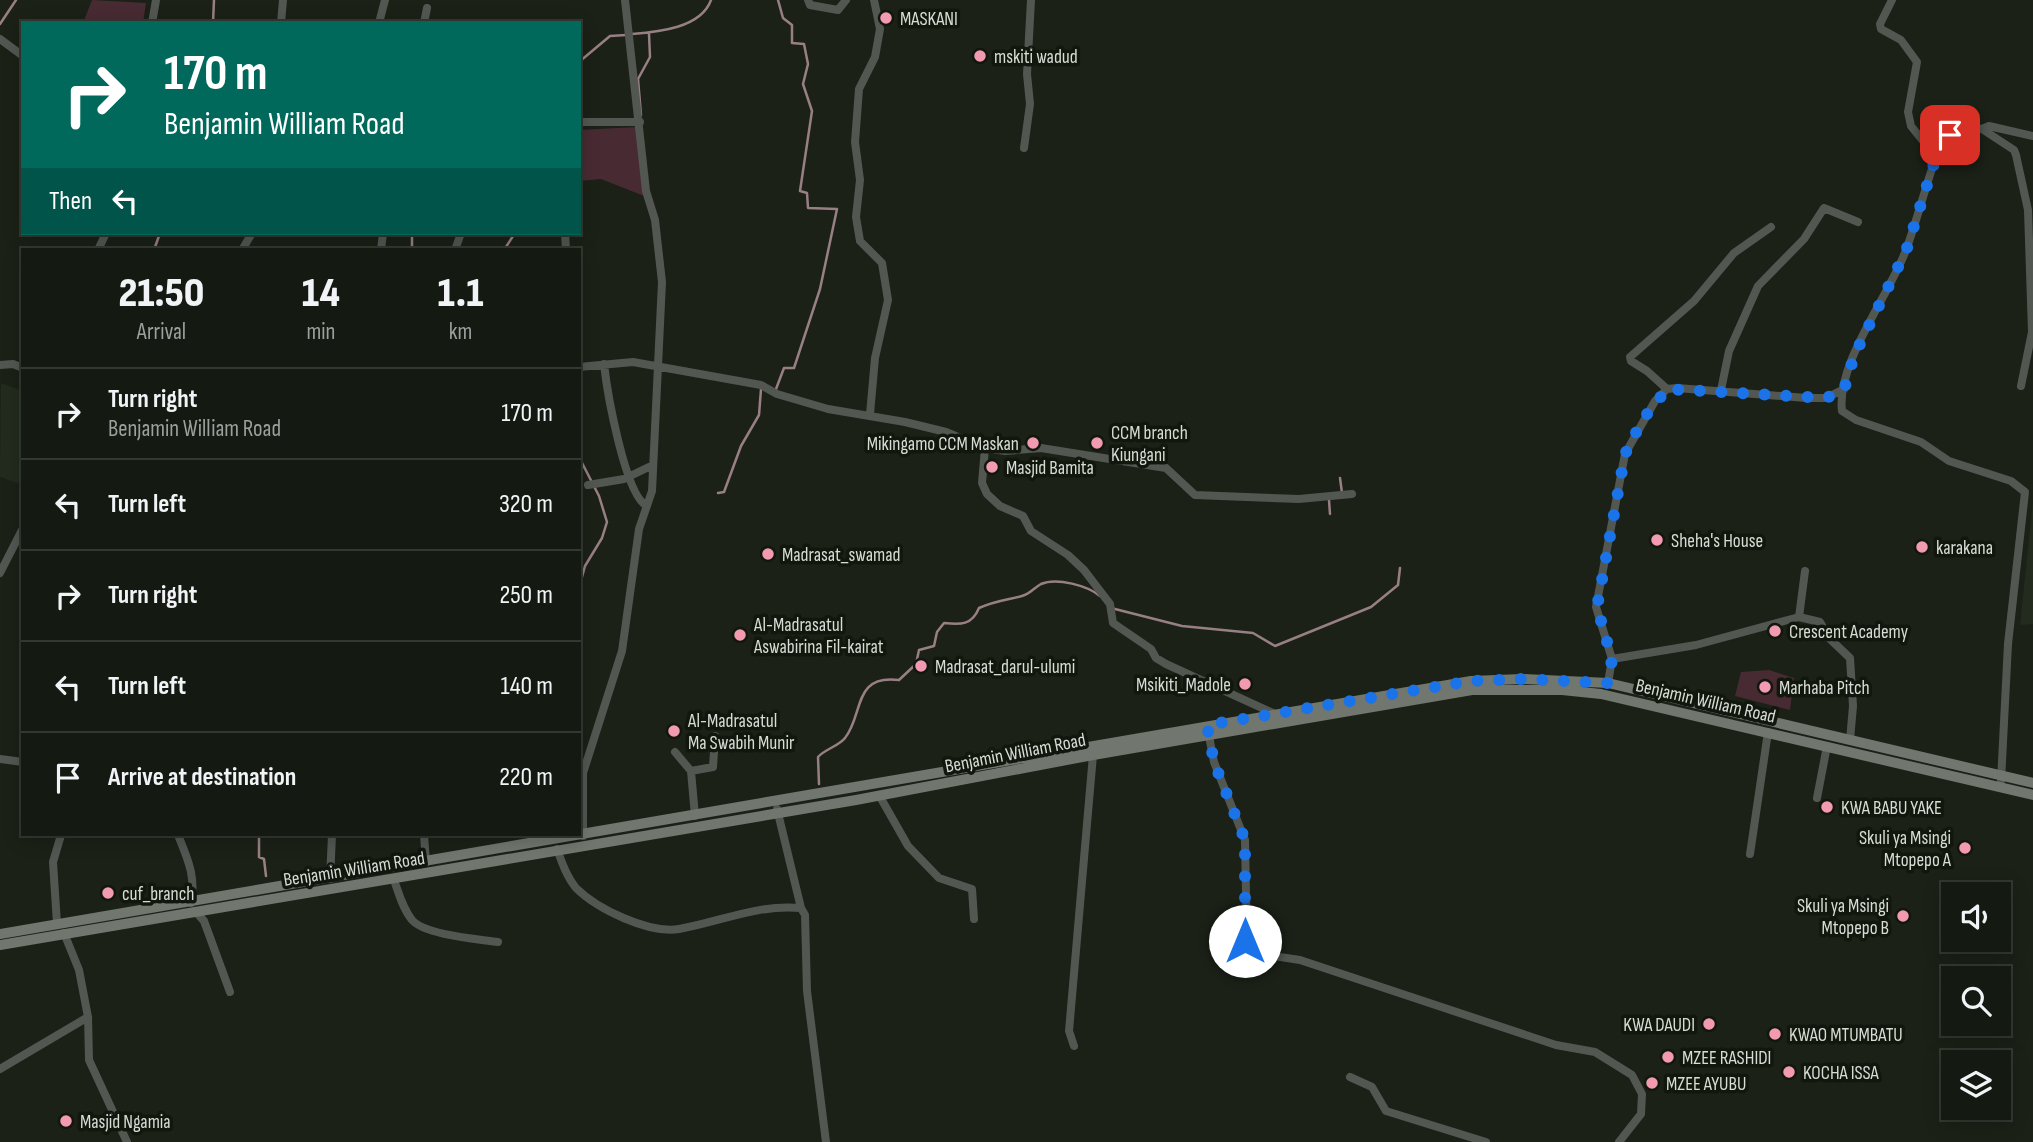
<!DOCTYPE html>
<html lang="en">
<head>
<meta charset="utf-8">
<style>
	:root { --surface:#141911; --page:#1d221a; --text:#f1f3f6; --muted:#9da09f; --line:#333831 }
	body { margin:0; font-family:"Sofia Sans Condensed",sans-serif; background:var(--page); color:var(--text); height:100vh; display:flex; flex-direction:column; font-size:26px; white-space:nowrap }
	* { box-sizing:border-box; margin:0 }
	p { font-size:23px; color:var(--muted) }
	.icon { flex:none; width:38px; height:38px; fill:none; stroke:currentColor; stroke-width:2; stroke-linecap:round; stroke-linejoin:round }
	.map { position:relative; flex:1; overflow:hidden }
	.sheet { position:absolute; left:21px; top:248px; width:560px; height:588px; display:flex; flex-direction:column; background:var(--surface); border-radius:0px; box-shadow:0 4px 18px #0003,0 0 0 2px var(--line) }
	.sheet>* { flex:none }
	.hud { position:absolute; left:21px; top:21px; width:560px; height:214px; border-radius:0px; box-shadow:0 4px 18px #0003,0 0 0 2px var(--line); background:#00695c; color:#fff; overflow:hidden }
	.fabs { position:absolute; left:1941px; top:882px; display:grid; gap:14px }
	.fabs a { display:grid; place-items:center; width:70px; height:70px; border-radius:0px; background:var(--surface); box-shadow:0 4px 18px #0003,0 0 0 2px var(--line); font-size:35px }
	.pin { position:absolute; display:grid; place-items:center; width:60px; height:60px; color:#fff; margin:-30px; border-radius:14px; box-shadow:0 4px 10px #0006 }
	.me { position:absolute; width:77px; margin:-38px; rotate:0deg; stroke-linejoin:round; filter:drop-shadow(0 0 5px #0008) }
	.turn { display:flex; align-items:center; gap:24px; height:147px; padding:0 28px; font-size:32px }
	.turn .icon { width:91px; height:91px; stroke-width:2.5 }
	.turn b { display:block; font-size:49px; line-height:60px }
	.then { display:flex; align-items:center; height:66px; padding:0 28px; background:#0003; gap:14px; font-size:26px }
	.eta { display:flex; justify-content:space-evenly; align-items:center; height:119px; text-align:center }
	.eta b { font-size:42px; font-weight:800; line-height:49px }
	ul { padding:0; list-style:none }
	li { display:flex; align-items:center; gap:21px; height:91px; padding:0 28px; border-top:2px solid var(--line) }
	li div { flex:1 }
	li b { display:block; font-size:26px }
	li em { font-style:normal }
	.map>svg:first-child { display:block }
	.built { fill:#222b1d }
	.green { fill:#482a32 }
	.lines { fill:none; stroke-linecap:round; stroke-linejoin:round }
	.stream { stroke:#987f84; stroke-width:2.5 }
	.street { stroke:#535752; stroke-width:8 }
	.secondary { stroke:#71766e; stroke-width:10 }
	.route { stroke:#1a73e8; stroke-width:12; stroke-dasharray:0 21.6 }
	.poi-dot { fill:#f19ab2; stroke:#12170e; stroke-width:2.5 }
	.labels { text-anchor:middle; stroke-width:7; stroke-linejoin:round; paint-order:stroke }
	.poi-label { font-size:19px; fill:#d8dcd6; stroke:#12170e; text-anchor:start }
	.street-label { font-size:19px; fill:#d8dcd6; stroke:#12170e }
</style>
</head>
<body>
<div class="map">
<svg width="2033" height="1142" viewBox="0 0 2033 1142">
	<rect width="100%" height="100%" fill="#1b2117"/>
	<path class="built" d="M1,383L23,391V485L0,477Z
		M2033,502V624L2020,625Z"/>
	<path class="green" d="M92,0L146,3L143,23H83Z
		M637,127L644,196L601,179L579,181V130Z
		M1769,670L1794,678L1790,710L1735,696L1741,672Z"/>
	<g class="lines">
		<path class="stream" d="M213,23L214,0
			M0,24L16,0
			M632,34C658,32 701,28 711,0
			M579,62L610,36L626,35
			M641,115L638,79L650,57L649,34
			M412,233V250
			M154,250L160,233
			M504,250L515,233
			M776,389L784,368H794L820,289L837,209L808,208L807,193L800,191L812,111L803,84L808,64L804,44L792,43V25L783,18L778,0
			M579,457L599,496L607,522L602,538L585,566L579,588
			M1340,478L1342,493
			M718,493L724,492L741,446L759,415L761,389
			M1329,500L1330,514
			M1111,608L1182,626L1253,633L1275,646L1371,607L1398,585L1400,568
			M819,784L818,757C825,749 839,746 845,738C864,715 852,674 899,680L916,664L919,650L934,646L937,632L944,623C961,625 972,625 979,608C994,601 1006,600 1022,596C1030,594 1034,588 1041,584C1057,577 1088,586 1100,596
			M259,835V857L264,859L266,876"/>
		<path class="street" d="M808,0L810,5L838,10L846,0
			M1892,0L1880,24L1881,29L1901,40L1917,62L1908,112L1911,126L1936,157C1925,188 1917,220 1906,250C1889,296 1836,363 1842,411L1856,420L1921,442L1949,461L2011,481L2025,492L2008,644L2001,781
			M152,23L156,0
			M281,23L283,0
			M379,23L385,0
			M424,23L427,8
			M0,39L23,56
			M579,122H640
			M1982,129L1989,126L2033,136
			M1024,148L1030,104L1027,74L1031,0
			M1936,157L1942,153L1957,124L1982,129L2014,150L2016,155L2028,210L2032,332L2021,386
			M565,233L566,250
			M98,250L106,233
			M242,250L252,233
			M381,250L383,233
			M455,250L461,233
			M604,364C607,391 625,496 647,506
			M0,365L13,364L23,368
			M579,367L633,362L761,385L777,394L828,409L905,422L946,432L985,448L1005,451L1041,448L1166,468L1195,495L1299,499L1352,494
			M1667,389L1647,371L1631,361L1630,357L1694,301L1734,253L1771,227
			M1721,390L1729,351L1758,286L1804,239L1824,208L1858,222
			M870,414L875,358L888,300L882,263L860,241L856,217L860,180L855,142L859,89L875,57L880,29L874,0
			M985,448L982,483L987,494L1000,506L1023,516L1031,531L1068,555L1084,570L1110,604L1113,623L1151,649L1156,658L1166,664L1275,714
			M588,485L624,479L653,465
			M0,573L23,528
			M1799,617L1805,571
			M1612,659L1696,645L1799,617L1820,622L1830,639L1850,658L1853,706L1850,740
			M1608,683L1612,659L1596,607L1625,454L1655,401L1667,389L1677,388L1807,398H1826L1844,389
			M1208,731L1214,762L1245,840L1247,948L1254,953L1300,960L1556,1045L1595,1052L1632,1075L1642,1094L1641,1114L1619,1142
			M675,752L691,771L695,816
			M0,759L23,762
			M691,771L713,767L715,736
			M879,795L908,846L939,878L972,889L974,919
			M1817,798L1827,746
			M777,809L801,908
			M178,835C188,860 196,876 191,903
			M424,835L426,862
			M583,836V773L622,651L639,529L652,491L662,282L655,220L646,191L625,0
			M557,849C562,863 567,877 576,888C597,909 649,934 679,929C720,922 757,904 801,908L805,915L807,991L826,1142
			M1750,854L1768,732
			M330,879L332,835
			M394,880C399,894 403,909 412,920C425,935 478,939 498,942
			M196,912L204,921L230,992
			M57,924L53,862L61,835
			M64,933L79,970L88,1017L89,1060L127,1142
			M1074,1046L1069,1031L1093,755
			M0,1069L88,1017
			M1350,1077L1372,1087L1386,1111L1486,1142"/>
		<path class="secondary" d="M0,934L1471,681L1522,679L1608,683L2033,783
			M0,945L856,800L1093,755L1472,690H1562L1601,694L2033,795"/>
	</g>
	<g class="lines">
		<path class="route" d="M1245,941V840L1214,762L1207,725L1471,681L1522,679L1608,683L1612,659L1597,607L1625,454L1643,419L1667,389L1826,398L1844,390L1854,356L1906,251L1936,157L1942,153L1950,135"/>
	</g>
	<g class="poi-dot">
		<circle cx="886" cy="18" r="7"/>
		<circle cx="980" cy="56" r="7"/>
		<circle cx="1033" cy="443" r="7"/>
		<circle cx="1097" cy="443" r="7"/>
		<circle cx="992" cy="467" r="7"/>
		<circle cx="1657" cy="540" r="7"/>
		<circle cx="1922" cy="547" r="7"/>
		<circle cx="768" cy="554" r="7"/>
		<circle cx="1775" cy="631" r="7"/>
		<circle cx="740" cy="635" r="7"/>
		<circle cx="921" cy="666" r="7"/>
		<circle cx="1245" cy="684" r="7"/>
		<circle cx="1765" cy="687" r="7"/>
		<circle cx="674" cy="731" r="7"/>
		<circle cx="1827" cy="807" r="7"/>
		<circle cx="1965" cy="848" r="7"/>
		<circle cx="108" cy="893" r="7"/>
		<circle cx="1903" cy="916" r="7"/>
		<circle cx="1709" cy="1024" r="7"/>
		<circle cx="1775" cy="1034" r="7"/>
		<circle cx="1668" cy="1057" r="7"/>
		<circle cx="1789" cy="1072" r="7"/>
		<circle cx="1652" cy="1083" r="7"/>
		<circle cx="66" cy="1121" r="7"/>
	</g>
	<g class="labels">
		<g class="poi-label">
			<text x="900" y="25">MASKANI</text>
			<text x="994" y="63">mskiti wadud</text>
			<text x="1111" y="439">CCM branch<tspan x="1111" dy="22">Kiungani</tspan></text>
			<text x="1019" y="450" text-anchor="end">Mikingamo CCM Maskan</text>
			<text x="1006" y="474">Masjid Bamita</text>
			<text x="1671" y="547">Sheha's House</text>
			<text x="1936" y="554">karakana</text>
			<text x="782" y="561">Madrasat_swamad</text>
			<text x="754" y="631">Al-Madrasatul<tspan x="754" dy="22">Aswabirina Fil-kairat</tspan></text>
			<text x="1789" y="638">Crescent Academy</text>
			<text x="935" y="673">Madrasat_darul-ulumi</text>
			<text x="1231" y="691" text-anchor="end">Msikiti_Madole</text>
			<text x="1779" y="694">Marhaba Pitch</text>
			<text x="688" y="727">Al-Madrasatul<tspan x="688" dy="22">Ma Swabih Munir</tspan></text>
			<text x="1841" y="814">KWA BABU YAKE</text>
			<text x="1951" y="844" text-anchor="end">Skuli ya Msingi<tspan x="1951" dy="22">Mtopepo A</tspan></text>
			<text x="122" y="900">cuf_branch</text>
			<text x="1889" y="912" text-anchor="end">Skuli ya Msingi<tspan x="1889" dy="22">Mtopepo B</tspan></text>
			<text x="1695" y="1031" text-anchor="end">KWA DAUDI</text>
			<text x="1789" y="1041">KWAO MTUMBATU</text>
			<text x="1682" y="1064">MZEE RASHIDI</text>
			<text x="1803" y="1079">KOCHA ISSA</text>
			<text x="1666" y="1090">MZEE AYUBU</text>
			<text x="80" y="1128">Masjid Ngamia</text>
		</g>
		<g class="street-label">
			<text transform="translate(1706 700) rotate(13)" y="7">Benjamin William Road</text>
			<text transform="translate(1015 752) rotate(-11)" y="7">Benjamin William Road</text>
			<text transform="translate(354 868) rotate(-9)" y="7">Benjamin William Road</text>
		</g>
	</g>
</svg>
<div class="fabs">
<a><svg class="icon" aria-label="sound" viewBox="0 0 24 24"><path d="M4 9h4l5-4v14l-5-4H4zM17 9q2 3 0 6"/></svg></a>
<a><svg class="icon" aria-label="search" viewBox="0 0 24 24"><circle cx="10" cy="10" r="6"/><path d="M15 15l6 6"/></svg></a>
<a><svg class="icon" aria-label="layers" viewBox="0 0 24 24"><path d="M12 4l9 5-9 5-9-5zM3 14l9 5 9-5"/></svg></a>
</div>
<div class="pin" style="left:1950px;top:135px;background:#d93025"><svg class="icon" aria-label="arrive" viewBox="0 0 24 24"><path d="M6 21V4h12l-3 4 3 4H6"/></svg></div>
<svg class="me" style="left:1245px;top:941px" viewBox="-20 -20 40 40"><circle r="19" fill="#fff"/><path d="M0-13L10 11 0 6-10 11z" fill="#1a73e8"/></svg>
<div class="hud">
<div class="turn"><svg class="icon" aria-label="right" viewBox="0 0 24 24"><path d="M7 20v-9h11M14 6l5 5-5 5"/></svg><div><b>170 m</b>Benjamin William Road</div></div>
<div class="then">Then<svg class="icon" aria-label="left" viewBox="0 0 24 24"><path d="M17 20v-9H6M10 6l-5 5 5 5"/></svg></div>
</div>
<section class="sheet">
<div class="eta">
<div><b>21:50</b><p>Arrival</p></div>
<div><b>14</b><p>min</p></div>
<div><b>1.1</b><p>km</p></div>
</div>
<ul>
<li><svg class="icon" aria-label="right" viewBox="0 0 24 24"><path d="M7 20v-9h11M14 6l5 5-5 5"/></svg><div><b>Turn right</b><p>Benjamin William Road</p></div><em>170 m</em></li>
<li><svg class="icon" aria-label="left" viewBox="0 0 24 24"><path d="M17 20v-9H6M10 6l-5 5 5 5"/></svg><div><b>Turn left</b></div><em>320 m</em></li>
<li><svg class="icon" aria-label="right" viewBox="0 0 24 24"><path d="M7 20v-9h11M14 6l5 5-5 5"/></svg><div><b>Turn right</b></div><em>250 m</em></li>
<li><svg class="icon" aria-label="left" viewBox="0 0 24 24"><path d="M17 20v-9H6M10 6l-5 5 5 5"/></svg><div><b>Turn left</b></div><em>140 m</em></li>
<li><svg class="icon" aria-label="arrive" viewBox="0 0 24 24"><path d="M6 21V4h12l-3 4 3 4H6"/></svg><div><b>Arrive at destination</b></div><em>220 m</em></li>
</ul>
</section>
</div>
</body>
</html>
